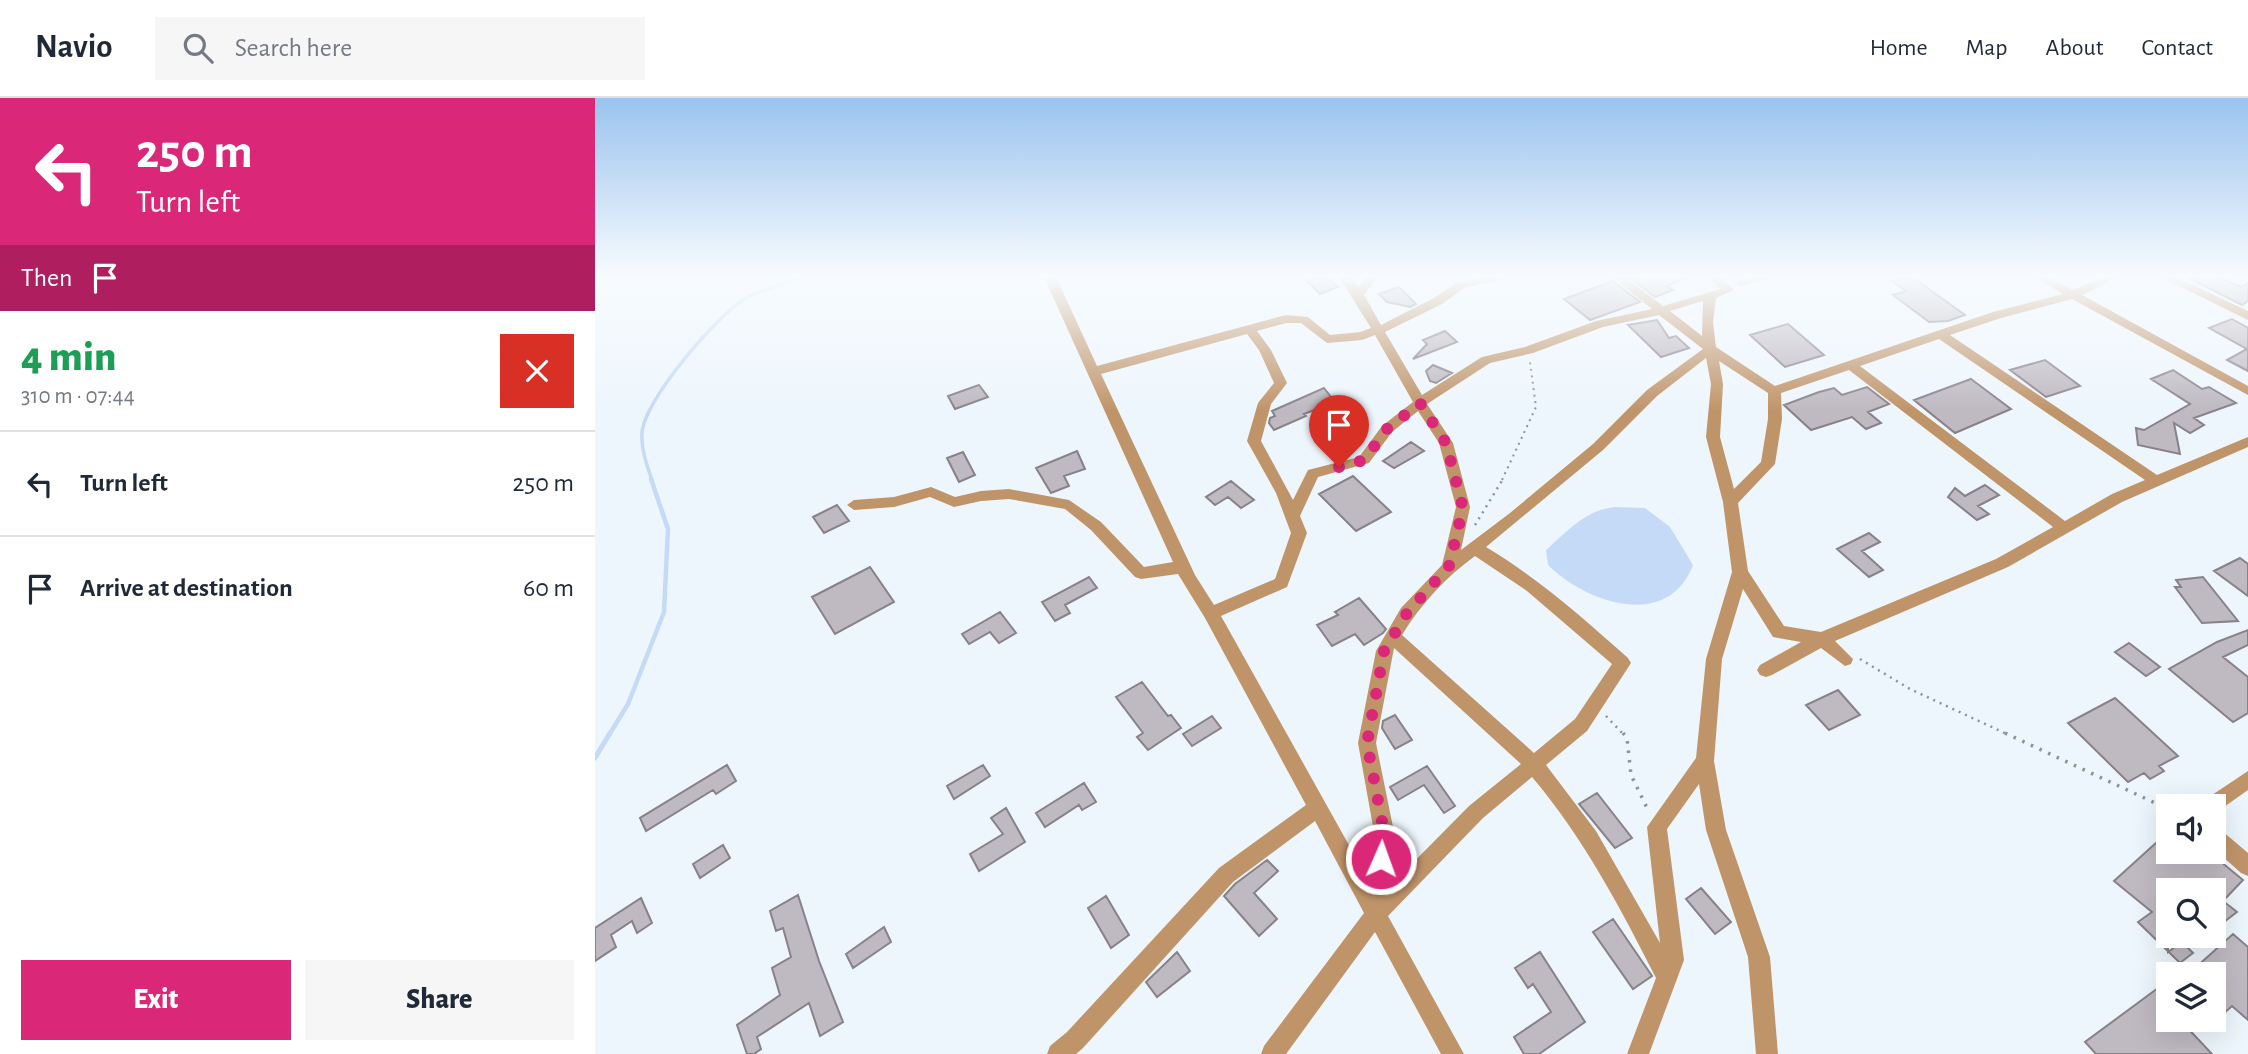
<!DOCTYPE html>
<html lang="en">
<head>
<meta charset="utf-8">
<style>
	:root { --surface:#fff; --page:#f6f6f7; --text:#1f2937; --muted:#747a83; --line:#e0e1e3; --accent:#db2777 }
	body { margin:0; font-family:"Alegreya Sans",sans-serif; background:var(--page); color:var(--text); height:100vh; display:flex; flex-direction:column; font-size:26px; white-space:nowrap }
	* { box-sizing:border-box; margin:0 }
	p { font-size:23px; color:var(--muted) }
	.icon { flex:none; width:38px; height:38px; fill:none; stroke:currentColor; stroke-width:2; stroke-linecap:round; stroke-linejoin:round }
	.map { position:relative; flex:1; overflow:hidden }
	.drawer { display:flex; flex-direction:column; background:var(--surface); width:595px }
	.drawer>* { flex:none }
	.hud { background:#db2777; color:#fff; overflow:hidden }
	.fabs { position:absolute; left:1561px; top:696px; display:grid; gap:14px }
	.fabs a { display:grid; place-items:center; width:70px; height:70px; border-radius:0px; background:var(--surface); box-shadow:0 7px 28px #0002; font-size:35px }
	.pin { position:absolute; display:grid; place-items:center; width:60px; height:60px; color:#fff; margin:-72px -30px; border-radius:50% 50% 50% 0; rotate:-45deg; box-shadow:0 0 7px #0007 }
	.pin .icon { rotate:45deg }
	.me { position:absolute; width:77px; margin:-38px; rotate:2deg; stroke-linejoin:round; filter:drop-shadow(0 0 5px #0008) }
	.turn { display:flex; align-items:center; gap:24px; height:147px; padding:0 21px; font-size:32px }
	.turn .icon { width:91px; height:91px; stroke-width:2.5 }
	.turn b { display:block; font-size:49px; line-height:60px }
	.then { display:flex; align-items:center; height:66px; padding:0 21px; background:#0003; gap:14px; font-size:26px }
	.round { display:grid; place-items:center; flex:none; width:74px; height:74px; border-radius:0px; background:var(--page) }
	.head { display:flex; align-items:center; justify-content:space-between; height:119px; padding:0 21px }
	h1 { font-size:42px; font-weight:800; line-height:52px; color:#1e9e55 }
	.action { display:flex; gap:14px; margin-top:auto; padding:14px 21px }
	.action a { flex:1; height:80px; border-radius:0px; background:var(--accent); color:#fff; font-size:28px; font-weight:800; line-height:80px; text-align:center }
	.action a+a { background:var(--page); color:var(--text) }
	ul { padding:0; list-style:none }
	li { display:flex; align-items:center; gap:21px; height:105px; padding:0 21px; border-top:2px solid var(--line) }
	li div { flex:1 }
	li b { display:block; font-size:26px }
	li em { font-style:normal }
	header { display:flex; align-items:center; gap:42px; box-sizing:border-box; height:98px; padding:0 35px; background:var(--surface); border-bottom:2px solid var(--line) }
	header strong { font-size:33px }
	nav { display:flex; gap:38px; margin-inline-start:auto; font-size:24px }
	.search { width:490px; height:63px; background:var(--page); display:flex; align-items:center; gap:18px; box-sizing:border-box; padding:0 24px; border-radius:0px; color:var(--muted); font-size:26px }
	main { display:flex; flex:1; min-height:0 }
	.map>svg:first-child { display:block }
	.water { fill:#c5daf7 }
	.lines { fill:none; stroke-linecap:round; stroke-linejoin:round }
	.stream-far2 { stroke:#c5daf7; stroke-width:3.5 }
	.stream-far1 { stroke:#c5daf7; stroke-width:4.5 }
	.stream { stroke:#c5daf7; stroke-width:5 }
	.building { fill:#bfb9c1; stroke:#878188; stroke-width:2 }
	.path-far2 { stroke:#8d9297; stroke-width:2; stroke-dasharray:2 4.5; stroke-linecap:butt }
	.path-far1 { stroke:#8d9297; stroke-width:2.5; stroke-dasharray:2 5; stroke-linecap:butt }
	.path { stroke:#8d9297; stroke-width:3.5; stroke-dasharray:2.5 7; stroke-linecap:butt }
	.minor { fill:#c09469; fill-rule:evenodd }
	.route { stroke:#db2777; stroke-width:12; stroke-dasharray:0 21.6 }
</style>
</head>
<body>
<header>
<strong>Navio</strong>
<div class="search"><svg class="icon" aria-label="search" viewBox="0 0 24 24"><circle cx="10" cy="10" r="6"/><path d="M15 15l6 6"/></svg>Search here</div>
<nav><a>Home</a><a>Map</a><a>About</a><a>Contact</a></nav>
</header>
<main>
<section class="drawer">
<div class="hud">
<div class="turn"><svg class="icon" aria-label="left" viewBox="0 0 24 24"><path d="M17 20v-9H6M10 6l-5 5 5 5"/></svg><div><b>250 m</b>Turn left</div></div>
<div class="then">Then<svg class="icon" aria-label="arrive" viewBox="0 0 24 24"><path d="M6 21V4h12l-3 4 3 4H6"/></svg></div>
</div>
<div class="head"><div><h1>4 min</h1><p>310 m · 07:44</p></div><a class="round" style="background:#d93025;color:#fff"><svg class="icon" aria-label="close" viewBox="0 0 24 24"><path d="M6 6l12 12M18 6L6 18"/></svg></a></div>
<ul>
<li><svg class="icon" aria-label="left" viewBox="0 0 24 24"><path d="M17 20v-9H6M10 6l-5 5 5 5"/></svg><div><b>Turn left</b></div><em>250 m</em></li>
<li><svg class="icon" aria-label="arrive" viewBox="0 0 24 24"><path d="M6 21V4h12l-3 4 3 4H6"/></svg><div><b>Arrive at destination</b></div><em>60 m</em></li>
</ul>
<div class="action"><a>Exit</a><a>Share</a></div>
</section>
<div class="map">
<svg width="1653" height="956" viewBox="0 0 1653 956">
	<rect width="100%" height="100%" fill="#eef6fd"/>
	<path class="water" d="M1020,409L1050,410L1075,429L1098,467C1073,533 991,505 953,467L951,452C973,433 990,412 1020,409Z"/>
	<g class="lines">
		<path class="stream-far2" d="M57,382C52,368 46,351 47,335C49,302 123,216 151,200C168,191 189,186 207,179"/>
		<path class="stream-far1" d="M14,637L33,606L69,514L73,431L56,381"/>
		<path class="stream" d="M0,660L15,635"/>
	</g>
	<path class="building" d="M724,179H730L743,189L725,196L712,183Z
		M1034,179H1093L1072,188L1078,192L1060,199Z
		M1317,179L1370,217L1353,223L1334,224L1298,197L1311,193L1297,183Z
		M1592,179H1624L1646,189L1653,185V203L1647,207Z
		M1018,183L1045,204L995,222L969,201Z
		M804,189L821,206L815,209L792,204L784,196Z
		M1637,221L1653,230V273L1632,262L1652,251L1614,230Z
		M1062,222L1074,240L1081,238L1094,250L1066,259L1033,227Z
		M1193,226L1229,257L1190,269L1155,237Z
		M850,233L862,244L818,261L832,246L828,242Z
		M1450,262L1485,288L1451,299L1415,272Z
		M838,267L857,275L841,285L835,283L831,273Z
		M1578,272L1607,291L1614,289L1641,305L1599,320L1609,327L1595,335L1579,325L1585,356L1543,347L1541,330L1549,332L1595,306L1556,281Z
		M1376,281L1416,311L1360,335L1319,302Z
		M384,287L393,299L360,311L353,298Z
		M1272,289L1294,306L1273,314L1286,325L1271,331L1257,319L1216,332L1189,307L1224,294L1239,290L1247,297Z
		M729,290L740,304L709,316L711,318L679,332L674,325L675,320L680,318L677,313Z
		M816,344L829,353L799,370L788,363Z
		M482,353L490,371L469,378L474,388L456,395L441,370Z
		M368,354L380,377L364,384L352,360Z
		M758,378L796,414L761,433L724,396Z
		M636,383L659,402L646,410L633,399L620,407L611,399Z
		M1390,387L1404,397L1383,408L1394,416L1382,422L1353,399L1360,390L1370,398Z
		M242,407L254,423L229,435L218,419Z
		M1274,435L1285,444L1267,453L1288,472L1274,479L1242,451Z
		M1645,460L1653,466V498L1619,473Z
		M275,469L299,504L240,536L217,499Z
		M494,479L502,490L470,507L475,515L460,523L447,504Z
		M1608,479L1643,523L1607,525L1580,489H1586L1581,482Z
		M764,500L791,531L788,535L769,547L760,536L737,548L722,527L743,517L740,514Z
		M405,514L421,535L404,545L395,534L374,546L367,536Z
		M1653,532V547L1628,559L1653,579V615L1638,624L1574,571L1622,544Z
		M1534,545L1565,569L1551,578L1520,554Z
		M547,584L573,618L576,617L586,630L553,652L542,639L548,635L521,599Z
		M1243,592L1265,617L1234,632L1211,607Z
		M1520,600L1583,658L1564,668L1569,673L1555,681L1549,675L1533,684L1473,625Z
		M800,617L817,642L800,651L787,630L788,623Z
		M617,618L626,630L597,648L588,636Z
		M132,667L141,683L121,696L118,692L51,733L45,720Z
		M388,667L395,678L359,701L352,688Z
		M832,668L860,708L849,715L829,687L803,702L795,689Z
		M489,685L501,704L487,712L484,707L450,729L441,715Z
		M1002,695L1037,740L1020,750L984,706Z
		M411,710L430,744L384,773L375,756L408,736L396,720Z
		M1573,734V754H1614L1648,782L1628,803L1642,814L1625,827L1619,822V793H1573V854L1587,844L1598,855L1585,865L1543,824L1557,814L1519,783Z
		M128,747L135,760L105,780L98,766Z
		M672,762L683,773L659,795L682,821L664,838L629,798L640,786Z
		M1106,790L1136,824L1120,836L1091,801Z
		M203,797L224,863L248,924L225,938L214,905L162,939L166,951L159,956H152L142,927L185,897L177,870L196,859L188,830L181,833L175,813Z
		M511,798L534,837L516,850L493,810Z
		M46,800L57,825L42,835L37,823L16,837L21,849L0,863V830Z
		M1018,821L1057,878L1038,891L998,834Z
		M289,829L296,844L258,870L251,856Z
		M1638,836L1653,849V922L1637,908L1627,917L1619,910V905L1628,896L1619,887V877H1607L1600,870Z
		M582,854L595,873L562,899L551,884Z
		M945,854L990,924L944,956H929L919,939L956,914L938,886L933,890L920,870Z
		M1563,890L1573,900V922H1585L1617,956H1501L1490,944Z"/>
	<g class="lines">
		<path class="path-far2" d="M907,382L941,309L935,264"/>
		<path class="path-far1" d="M880,427L908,381
			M1265,561L1315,591L1414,637
			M1011,618L1029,637"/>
		<path class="path" d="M1028,635L1032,640L1036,677L1054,714
			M1410,635L1573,711"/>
		<path class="minor" d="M449,179H461L502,268L691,217L713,219L735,237L765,234L776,230L744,179H756L763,189L771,179H783L769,197L786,227L839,200L861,185L887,179H908L906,181L869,190L847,206L790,234L827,297L887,259L930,249L1001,223L1057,211L1017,179H1030L1068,208L1125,191L1114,179H1126L1139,192L1121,200L1118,224L1121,249L1180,288L1398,214L1468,196L1440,179H1454L1478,192L1508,179H1523L1487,197L1653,288V297L1477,201L1406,220L1355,237L1562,377L1653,339V349L1527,404L1413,469L1240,543L1258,561L1256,566L1250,568L1226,550L1177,577L1171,579L1165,577L1162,572L1165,567L1206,544L1178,539L1148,491L1127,561L1119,663L1131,732L1175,859L1183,956H1161L1153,859L1111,732L1104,686L1072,731L1089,862L1054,956H1032L1061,880C1025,809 988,739 937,679L888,720L793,818L869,956H846L780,834L691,956H666L669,948L769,815L720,723L638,784L488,950L481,956H452L455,948L472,934L624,770L711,707L610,520L583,476L546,481L540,479L496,432L470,411L414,401L386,403L359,409L335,399L299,409L259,412L252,407L259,402L299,399L336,389L360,399L386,393L414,391L474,402L506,424L549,469L578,464ZM1108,203L1107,238L1075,213ZM1064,217L1108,251L1052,292L998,346L915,415L866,452L875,409L858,345L832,306L895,265L938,255L1008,229ZM691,225H706L732,245L767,242L780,237L818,304L787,328L764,359L713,372L698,402L666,343L676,306L692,285L676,252L662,233ZM652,236L664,252L679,285L663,305L652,343L681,395L696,435L680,481L619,507L600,477L506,276ZM1344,241L1550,382L1517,396L1470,423L1265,268ZM1111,260L1116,286L1111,339L1128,404L1137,474L1111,561L1101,660L1052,729L1065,845L1001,733L951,667L992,633L1036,565L1033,560C988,520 943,480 891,449L1008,352L1062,298ZM1124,263L1173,295V321L1166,364L1139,391L1125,339L1128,286ZM1254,272L1458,429L1401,461L1226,534L1189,528L1153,473L1143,405L1180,366L1187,321L1186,295ZM823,313L844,345L861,409L847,467L806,510L781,553L763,645L779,734L774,783L626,518L692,489L712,435L705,418L723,379L774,365L797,334ZM880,458L932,493L1017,566L980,621L939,655L807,537C826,506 851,479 880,458ZM799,550L926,666L874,708L794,789L799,734L781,645Z
			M1159,179H1179L1146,188L1140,185Z
			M1566,179H1581L1653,213V222Z
			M1653,673V692L1619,716V709H1606L1608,703Z
			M1619,730L1626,732L1653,755V778L1646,775L1619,751Z"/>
	</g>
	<linearGradient id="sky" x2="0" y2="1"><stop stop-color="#9ac3ee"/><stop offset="0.57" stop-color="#f7fbfe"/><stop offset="1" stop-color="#f7fbfe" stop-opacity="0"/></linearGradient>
	<rect width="1653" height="313" fill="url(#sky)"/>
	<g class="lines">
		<path class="route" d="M744,369L769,362L792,331L825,305L851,345L868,410L854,468L812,515L789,553L772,645L789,734L786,761"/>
	</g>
</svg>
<div class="fabs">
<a><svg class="icon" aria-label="sound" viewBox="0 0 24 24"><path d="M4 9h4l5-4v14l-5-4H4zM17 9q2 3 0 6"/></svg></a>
<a><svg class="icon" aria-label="search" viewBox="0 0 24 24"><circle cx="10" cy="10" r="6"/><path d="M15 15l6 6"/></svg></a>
<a><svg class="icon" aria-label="layers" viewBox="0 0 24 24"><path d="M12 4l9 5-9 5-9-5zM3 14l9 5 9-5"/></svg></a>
</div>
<div class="pin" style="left:744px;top:369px;background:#d93025"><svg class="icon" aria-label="arrive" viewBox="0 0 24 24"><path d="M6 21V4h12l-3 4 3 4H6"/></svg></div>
<svg class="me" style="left:786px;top:761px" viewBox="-20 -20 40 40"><circle r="17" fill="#db2777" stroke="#fff" stroke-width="3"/><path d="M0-11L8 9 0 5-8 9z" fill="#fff"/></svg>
</div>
</main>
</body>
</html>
